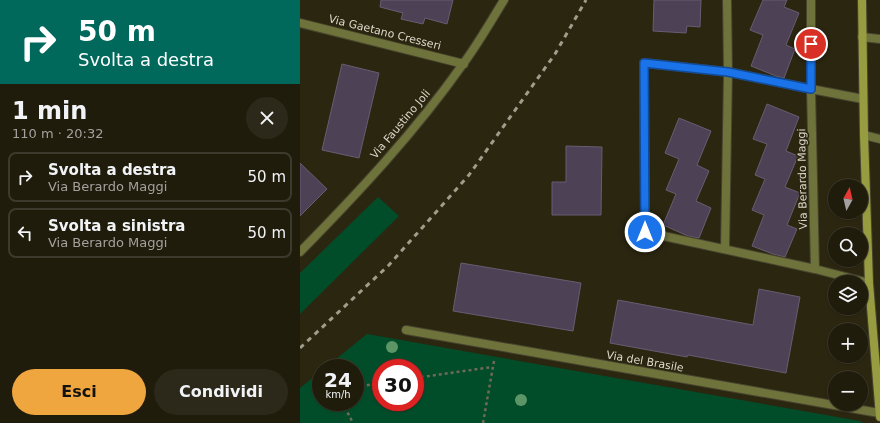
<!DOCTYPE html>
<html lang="it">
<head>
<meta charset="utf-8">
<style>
	:root { --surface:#201c0c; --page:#2d291a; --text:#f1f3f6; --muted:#a2a19d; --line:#3d3a2d; --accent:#f0a63e }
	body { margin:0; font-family:"DejaVu Sans",sans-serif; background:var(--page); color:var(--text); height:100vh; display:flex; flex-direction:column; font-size:15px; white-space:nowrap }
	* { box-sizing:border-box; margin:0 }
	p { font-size:13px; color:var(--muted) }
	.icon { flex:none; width:22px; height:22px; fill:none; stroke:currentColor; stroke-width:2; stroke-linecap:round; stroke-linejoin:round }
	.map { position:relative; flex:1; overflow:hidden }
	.drawer { display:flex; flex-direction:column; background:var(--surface); width:300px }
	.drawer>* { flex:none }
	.guide { background:#00695c; color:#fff; overflow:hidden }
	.needle { width:26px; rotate:8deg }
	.fabs { position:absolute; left:528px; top:179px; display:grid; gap:8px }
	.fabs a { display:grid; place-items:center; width:40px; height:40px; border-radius:50%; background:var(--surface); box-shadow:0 1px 3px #0004,0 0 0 1px var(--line); font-size:20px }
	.speed { position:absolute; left:12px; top:359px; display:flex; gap:8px; font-size:20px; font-weight:700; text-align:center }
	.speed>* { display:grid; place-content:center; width:52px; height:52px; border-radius:50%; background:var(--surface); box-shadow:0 1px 3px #0004,0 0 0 1px var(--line); line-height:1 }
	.speed small { font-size:10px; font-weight:400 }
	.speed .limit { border:6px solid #d22; background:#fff; color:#111 }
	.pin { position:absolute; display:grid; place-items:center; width:34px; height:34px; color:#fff; margin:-17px; border:2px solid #fff; border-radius:50%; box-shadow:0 1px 4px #0007 }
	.me { position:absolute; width:44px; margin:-22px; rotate:0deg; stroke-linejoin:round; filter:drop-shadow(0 0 3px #0008) }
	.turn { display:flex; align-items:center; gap:14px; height:84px; padding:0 12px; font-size:18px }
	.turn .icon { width:52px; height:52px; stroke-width:2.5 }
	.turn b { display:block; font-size:28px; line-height:34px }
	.round { display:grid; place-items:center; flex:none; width:42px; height:42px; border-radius:21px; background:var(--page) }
	.headline { display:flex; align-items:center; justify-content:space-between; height:68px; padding:0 12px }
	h1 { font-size:24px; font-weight:600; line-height:30px }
	.primary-button { display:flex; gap:8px; margin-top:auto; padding:8px 12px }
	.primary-button a { flex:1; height:46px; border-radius:24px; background:var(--accent); color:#111; font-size:16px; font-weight:600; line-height:46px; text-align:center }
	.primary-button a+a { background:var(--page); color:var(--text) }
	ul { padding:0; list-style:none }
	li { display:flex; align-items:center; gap:12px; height:50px; margin:0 8px 6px; padding:0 4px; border:2px solid var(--line); border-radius:8px }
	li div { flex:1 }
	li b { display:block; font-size:15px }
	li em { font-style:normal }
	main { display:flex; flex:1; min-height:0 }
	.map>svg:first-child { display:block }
	.green { fill:#024d29; fill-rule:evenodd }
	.building { fill:#4d4156; stroke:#695c72 }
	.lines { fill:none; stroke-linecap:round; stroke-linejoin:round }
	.street-casing { stroke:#47432e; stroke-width:10 }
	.secondary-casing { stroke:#47432e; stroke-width:10 }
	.path { stroke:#6e6a57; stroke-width:2.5; stroke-dasharray:3 3; stroke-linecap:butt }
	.street { stroke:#6e723b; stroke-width:8 }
	.secondary { stroke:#979c41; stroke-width:8 }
	.rail { stroke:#a09d8c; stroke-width:3; stroke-dasharray:5 5; stroke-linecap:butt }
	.tree { fill:#5c9667 }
	.route-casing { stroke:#114b97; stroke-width:10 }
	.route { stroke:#1a73e8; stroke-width:7 }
	.labels { text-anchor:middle; stroke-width:3.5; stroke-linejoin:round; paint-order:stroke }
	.street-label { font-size:11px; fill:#dcd9cb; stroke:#2b2610 }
</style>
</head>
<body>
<main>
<section class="drawer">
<div class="guide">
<div class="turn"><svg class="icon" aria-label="right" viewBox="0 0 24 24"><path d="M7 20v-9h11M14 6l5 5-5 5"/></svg><div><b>50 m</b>Svolta a destra</div></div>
</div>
<div class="headline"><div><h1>1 min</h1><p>110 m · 20:32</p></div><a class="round"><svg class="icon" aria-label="close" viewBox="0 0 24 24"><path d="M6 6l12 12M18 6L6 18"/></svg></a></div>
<ul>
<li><svg class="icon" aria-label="right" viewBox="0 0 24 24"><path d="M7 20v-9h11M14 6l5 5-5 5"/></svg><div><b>Svolta a destra</b><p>Via Berardo Maggi</p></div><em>50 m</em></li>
<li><svg class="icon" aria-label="left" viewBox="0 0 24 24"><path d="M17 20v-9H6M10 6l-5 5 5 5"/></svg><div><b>Svolta a sinistra</b><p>Via Berardo Maggi</p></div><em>50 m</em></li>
</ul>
<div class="primary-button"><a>Esci</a><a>Condividi</a></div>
</section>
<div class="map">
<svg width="580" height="423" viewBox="0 0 580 423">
	<rect width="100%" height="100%" fill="#2b2610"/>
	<path class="green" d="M78,197L99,216L0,314V273Z
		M67,334L560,421L563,423H0V388L21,371V402H55V368H25ZM81,368H115V402H81Z"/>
	<path class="building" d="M81,0H153L147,24L125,18L123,24L101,19L103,13L80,7Z
		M354,0H401L400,27L387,26L386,33L353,31Z
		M463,0H487L484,7L499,13L486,45L495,49L484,78L476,76L451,66L463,35L450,30Z
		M42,64L79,73L59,158L22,150Z
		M467,104L499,117L486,151L498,156L485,187L500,193L487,225L497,229L485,257L473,254L452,246L464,215L452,210L465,179L455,175L467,144L453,139Z
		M379,118L411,131L397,165L409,171L396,201L411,208L399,238L388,236L363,225L376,194L366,190L379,159L365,153Z
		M266,146L302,147L301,215H252V182H266Z
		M0,163L27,189L0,216Z
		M161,263L281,283L273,331L153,311Z
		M459,289L500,297L486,373L388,355L387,357L310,343L318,300L453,325Z"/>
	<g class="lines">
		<g class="street-casing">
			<path id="street" d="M511,0V89L563,99
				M0,23L164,64
				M562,37L580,39
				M564,135L580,139
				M425,249L428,72L427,0
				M0,252C58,193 115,132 163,64C178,44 191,21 204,0
				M515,269L511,89L428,72L344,63L345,232L515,269L569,283
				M106,330L579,413"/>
		</g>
		<g class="secondary-casing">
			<path id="secondary" d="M562,0L564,135L569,283L580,417"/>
		</g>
		<path class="path" d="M22,365L24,368
			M115,378L192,367
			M55,387L81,383
			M42,402L53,423
			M183,423L194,361"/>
		<use href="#street" class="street"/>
		<use href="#secondary" class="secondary"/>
		<path class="rail" d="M0,348L89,265L169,175L255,54L286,0"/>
	</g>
	<g class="tree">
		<circle cx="92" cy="347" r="6"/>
		<circle cx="221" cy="400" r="6"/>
	</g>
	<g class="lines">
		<g class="route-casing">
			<path id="route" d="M345,232L344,63L428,72L511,89V44"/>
		</g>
		<use href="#route" class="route"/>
	</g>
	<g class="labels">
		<g class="street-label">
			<text transform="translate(85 32) rotate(14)" y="4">Via Gaetano Cresseri</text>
			<text transform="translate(100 124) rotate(-50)" y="4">Via Faustino Joli</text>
			<text transform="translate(502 179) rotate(-91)" y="4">Via Berardo Maggi</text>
			<text transform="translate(345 361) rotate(10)" y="4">Via del Brasile</text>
		</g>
	</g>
</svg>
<div class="fabs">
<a><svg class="needle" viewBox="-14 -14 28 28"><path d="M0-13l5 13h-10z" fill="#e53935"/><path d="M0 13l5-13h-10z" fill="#a2a19d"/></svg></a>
<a><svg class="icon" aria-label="search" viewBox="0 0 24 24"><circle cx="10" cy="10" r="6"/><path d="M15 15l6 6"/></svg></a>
<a><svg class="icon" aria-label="layers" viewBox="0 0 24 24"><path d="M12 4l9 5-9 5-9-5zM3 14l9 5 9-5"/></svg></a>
<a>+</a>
<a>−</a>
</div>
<div class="speed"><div>24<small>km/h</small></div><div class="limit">30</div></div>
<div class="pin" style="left:511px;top:44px;background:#d93025"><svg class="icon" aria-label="arrive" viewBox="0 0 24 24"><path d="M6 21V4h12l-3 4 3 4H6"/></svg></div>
<svg class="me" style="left:345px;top:232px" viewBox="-20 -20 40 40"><circle r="17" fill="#1a73e8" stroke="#fff" stroke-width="3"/><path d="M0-11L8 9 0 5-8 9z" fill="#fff"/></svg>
</div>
</main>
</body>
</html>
